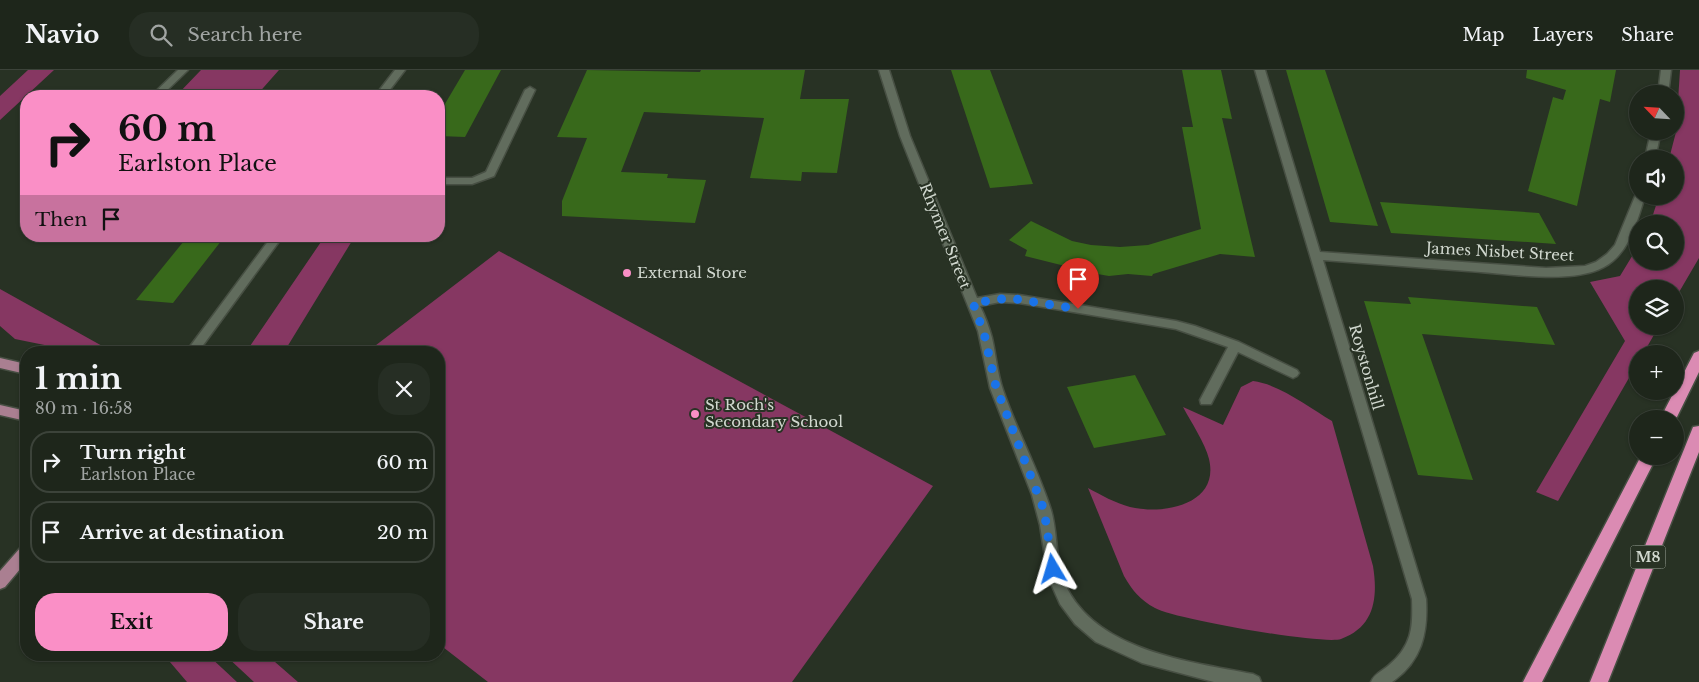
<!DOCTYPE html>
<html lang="en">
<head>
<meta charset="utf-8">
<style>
	:root { --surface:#1e261b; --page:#262e24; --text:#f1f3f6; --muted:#a1a5a3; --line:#3c433a; --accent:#fa8fc6 }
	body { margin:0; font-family:"Libre Baskerville",serif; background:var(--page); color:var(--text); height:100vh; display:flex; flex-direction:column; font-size:19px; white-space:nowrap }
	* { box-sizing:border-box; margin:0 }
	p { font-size:16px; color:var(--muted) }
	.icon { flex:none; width:28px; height:28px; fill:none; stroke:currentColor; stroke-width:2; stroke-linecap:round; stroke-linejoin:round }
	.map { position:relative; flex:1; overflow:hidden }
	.drawer { position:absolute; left:20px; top:276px; width:425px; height:315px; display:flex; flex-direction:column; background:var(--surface); border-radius:20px; box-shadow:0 1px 4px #0004,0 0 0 1px var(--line) }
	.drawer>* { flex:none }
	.banner { position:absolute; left:20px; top:20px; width:425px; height:152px; border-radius:20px; box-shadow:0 1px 4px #0004,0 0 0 1px var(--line); background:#fa8fc6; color:#111; overflow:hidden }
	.needle { width:32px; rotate:295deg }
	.buttons { position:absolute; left:1629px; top:15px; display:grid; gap:10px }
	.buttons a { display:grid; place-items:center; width:55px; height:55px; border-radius:50%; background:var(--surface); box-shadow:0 1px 4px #0004,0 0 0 1px var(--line); font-size:25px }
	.pin { position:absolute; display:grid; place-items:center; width:42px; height:42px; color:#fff; margin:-51px -21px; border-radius:50% 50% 50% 0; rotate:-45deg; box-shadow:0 0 5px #0007 }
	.pin .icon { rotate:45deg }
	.me { position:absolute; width:55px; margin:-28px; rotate:353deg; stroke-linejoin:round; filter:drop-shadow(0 0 4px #0008) }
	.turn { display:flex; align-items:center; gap:18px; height:105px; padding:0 15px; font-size:22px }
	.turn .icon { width:65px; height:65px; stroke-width:2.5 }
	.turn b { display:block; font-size:35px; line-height:42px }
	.then { display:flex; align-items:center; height:48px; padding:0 15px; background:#0003; gap:10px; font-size:19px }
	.round { display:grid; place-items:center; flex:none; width:52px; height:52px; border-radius:20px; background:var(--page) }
	.overview { display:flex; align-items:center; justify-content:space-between; height:85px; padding:0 15px }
	h1 { font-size:30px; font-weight:700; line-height:38px }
	.button { display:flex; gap:10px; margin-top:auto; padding:10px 15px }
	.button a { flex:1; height:58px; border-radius:20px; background:var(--accent); color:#111; font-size:20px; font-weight:700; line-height:58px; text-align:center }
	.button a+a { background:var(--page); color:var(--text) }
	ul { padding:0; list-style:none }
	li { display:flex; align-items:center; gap:15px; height:62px; margin:0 10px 8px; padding:0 5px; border:2px solid var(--line); border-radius:20px }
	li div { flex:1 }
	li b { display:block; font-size:19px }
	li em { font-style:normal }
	header { display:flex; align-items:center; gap:30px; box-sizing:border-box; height:70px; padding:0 25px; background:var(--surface); border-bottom:1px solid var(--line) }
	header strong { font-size:24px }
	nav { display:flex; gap:28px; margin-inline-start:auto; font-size:18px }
	.search { width:350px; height:45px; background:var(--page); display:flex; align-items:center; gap:12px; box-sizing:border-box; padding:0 18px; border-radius:20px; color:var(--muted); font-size:19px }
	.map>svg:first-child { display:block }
	.green { fill:#863762 }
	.building { fill:#38691b }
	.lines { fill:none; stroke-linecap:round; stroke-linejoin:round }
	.service-casing { stroke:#474f43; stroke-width:3 }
	.minor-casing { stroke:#474f43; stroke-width:3 }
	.tertiary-casing { stroke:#474f43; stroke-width:3 }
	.primary-casing { stroke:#474f43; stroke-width:3 }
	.motorway-casing { stroke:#474f43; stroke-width:3 }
	.service { fill:#616c5d; fill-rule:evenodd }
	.minor { fill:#616c5d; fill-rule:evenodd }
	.tertiary { fill:#616c5d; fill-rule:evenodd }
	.primary { fill:#aa7f91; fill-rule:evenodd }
	.motorway { fill:#db8bb3; fill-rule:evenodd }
	.route { stroke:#1a73e8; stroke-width:9; stroke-dasharray:0 16.2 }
	.poi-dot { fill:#fa8fc6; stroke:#283224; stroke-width:2 }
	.labels { text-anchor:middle; stroke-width:4; stroke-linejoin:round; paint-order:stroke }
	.shield { fill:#283224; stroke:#9ea69c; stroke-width:1 }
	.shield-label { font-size:14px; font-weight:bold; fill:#d1d8cf }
	.street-label { font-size:15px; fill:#d1d8cf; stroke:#283224 }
	.poi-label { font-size:15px; fill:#d1d8cf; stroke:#283224; text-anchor:start }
</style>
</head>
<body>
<header>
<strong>Navio</strong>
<div class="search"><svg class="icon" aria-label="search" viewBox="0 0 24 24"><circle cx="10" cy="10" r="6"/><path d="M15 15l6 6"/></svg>Search here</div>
<nav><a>Map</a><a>Layers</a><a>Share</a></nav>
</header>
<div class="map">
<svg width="1699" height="612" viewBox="0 0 1699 612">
	<rect width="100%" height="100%" fill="#283224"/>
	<path class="green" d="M28,0H54L0,50V26Z
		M201,0H279L256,26H176Z
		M1680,0H1699V188L1675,229V219H1638V256H1659L1643,284H1638L1637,294L1558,431L1536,422L1625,271L1590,212L1620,206L1637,178L1638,191H1675V154H1650L1659,126H1675V89H1669L1676,62Z
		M325,166H355L284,282H246Z
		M499,181L933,416L792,612H488L439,574V282H367Z
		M0,219L113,282H79L15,269L0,256Z
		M1253,311C1279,314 1310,338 1332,351L1373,496C1378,527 1375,557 1341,569C1323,575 1174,549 1155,538C1140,530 1132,520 1124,506L1088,418C1101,425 1115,433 1130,437C1163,445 1220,435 1209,389C1205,373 1191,352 1183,337L1223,355L1241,317Z
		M164,585H208L237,612H187Z
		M225,585H267L298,612H254Z"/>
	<path class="building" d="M465,0H501L465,67L439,66V44Z
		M587,0L700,2L701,0H805L800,29H849L837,103L802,102L801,111L750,108L764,48L644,42L621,102L668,104L667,108L706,110L695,153L562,146V131L587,68L557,67Z
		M951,0H990L1033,114L990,118Z
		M1182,0H1221L1232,49L1222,48L1255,187L1220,184L1153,204L1152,206L1128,204L1109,206L1074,200L1061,195L1025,186L1027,180L1009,170L1031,151L1072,171L1091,175L1120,177L1148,175L1201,159L1182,57H1193Z
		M1286,0H1325L1378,156L1330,152Z
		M1527,0H1616L1610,32L1600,29L1577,136L1528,121L1553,27L1563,30L1566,20L1526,8Z
		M1380,132L1539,143L1556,174L1391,163Z
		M188,166H225L173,233L136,230Z
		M1408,227L1537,237L1555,275L1422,264L1473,410L1418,405L1364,231L1411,234Z
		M1135,305L1166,365L1094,378L1067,317Z"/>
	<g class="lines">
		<g class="service-casing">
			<path id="service" d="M530,17L535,20L494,106L472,114H439V108H472L486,102L525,20Z"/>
		</g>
		<g class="minor-casing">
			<path id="minor" d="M178,0H188L161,26H151Z
				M879,0H889L910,66L977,228L1000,224L1019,225L1176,251L1195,256L1239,272L1297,300L1299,303L1297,306L1293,308L1238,282L1211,334H1201L1200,330L1228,277L1176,259L1019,233L1000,232L980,236C985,246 989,257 992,268C996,285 997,303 1003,320C1017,361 1038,399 1051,440C1058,464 1055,491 1065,514C1095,581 1190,592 1253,604L1259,607L1261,612H1214L1142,593L1096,572L1075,554L1060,534L1048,507L1040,455L1032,425L990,318L978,261L900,66Z
				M1255,0H1265L1320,182L1546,198L1585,196L1596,192L1607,184L1615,175L1636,124L1638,126H1645C1637,151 1629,184 1604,197C1572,215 1504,203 1468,201C1420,197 1371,194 1323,190L1426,529C1428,563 1422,591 1392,612H1371C1374,604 1382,601 1388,596C1412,576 1413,558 1412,529Z
				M1661,0H1671L1668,24H1658Z
				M1651,61H1661L1655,89H1645Z"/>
		</g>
		<g class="tertiary-casing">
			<path id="tertiary" d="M395,0H405L385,26H375Z
				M272,166H283L198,282H186Z"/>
		</g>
		<g class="primary-casing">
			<path id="primary" d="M0,288L26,294V304L0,298Z
				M0,335L26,341V351L0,345Z
				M26,476V492L5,517L0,519V501L21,477Z"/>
		</g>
		<g class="motorway-casing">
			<path id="motorway" d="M1699,281V302L1675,351V349H1660L1694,283Z
				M1699,356V382L1608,612H1590L1691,362L1693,357Z
				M1641,386H1657L1542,612H1523Z"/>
		</g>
		<use href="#service" class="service"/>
		<use href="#minor" class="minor"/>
		<use href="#tertiary" class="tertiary"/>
		<use href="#primary" class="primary"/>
		<use href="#motorway" class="motorway"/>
	</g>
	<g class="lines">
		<path class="route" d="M1053,499L1044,440L996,317L984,263L973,233L1009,228L1078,239"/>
	</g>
	<g class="poi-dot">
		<circle cx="627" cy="203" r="5"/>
		<circle cx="695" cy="344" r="5"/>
	</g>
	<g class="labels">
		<rect class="shield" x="1630.5" y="475.5" width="35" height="23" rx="4"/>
		<g class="shield-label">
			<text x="1648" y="492">M8</text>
		</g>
		<g class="street-label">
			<text transform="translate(945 166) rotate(68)" y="5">Rhymer Street</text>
			<text transform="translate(1500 182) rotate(3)" y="5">James Nisbet Street</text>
			<text transform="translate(1366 297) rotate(74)" y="5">Roystonhill</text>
		</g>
		<g class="poi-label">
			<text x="637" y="208">External Store</text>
			<text x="705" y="340">St Roch's<tspan x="705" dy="17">Secondary School</tspan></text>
		</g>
	</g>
</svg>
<div class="buttons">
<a><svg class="needle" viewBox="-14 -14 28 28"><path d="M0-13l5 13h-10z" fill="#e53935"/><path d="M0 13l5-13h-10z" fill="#a1a5a3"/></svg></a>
<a><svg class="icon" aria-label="sound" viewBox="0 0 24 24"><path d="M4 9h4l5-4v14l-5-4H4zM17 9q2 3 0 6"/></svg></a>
<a><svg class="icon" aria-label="search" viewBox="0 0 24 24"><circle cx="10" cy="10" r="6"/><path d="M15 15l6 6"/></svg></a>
<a><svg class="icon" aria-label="layers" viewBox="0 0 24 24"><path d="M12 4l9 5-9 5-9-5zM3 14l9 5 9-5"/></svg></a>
<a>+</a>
<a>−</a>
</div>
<div class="pin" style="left:1078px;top:239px;background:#d93025"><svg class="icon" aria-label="arrive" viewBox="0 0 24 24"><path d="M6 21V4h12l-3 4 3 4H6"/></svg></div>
<svg class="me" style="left:1053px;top:499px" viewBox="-20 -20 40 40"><path d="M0-17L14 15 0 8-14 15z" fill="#1a73e8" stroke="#fff" stroke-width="4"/></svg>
<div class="banner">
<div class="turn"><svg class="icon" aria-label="right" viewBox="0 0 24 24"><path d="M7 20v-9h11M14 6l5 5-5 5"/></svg><div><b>60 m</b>Earlston Place</div></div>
<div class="then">Then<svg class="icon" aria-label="arrive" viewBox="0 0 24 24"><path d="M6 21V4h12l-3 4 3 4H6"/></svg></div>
</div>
<section class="drawer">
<div class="overview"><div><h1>1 min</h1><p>80 m · 16:58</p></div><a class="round"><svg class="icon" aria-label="close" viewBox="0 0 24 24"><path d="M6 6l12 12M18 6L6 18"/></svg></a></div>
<ul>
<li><svg class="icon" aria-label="right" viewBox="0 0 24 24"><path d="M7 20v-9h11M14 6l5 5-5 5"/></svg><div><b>Turn right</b><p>Earlston Place</p></div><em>60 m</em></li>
<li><svg class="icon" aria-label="arrive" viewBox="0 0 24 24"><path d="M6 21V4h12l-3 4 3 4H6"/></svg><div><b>Arrive at destination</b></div><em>20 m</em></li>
</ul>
<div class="button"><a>Exit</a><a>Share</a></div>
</section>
</div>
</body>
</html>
